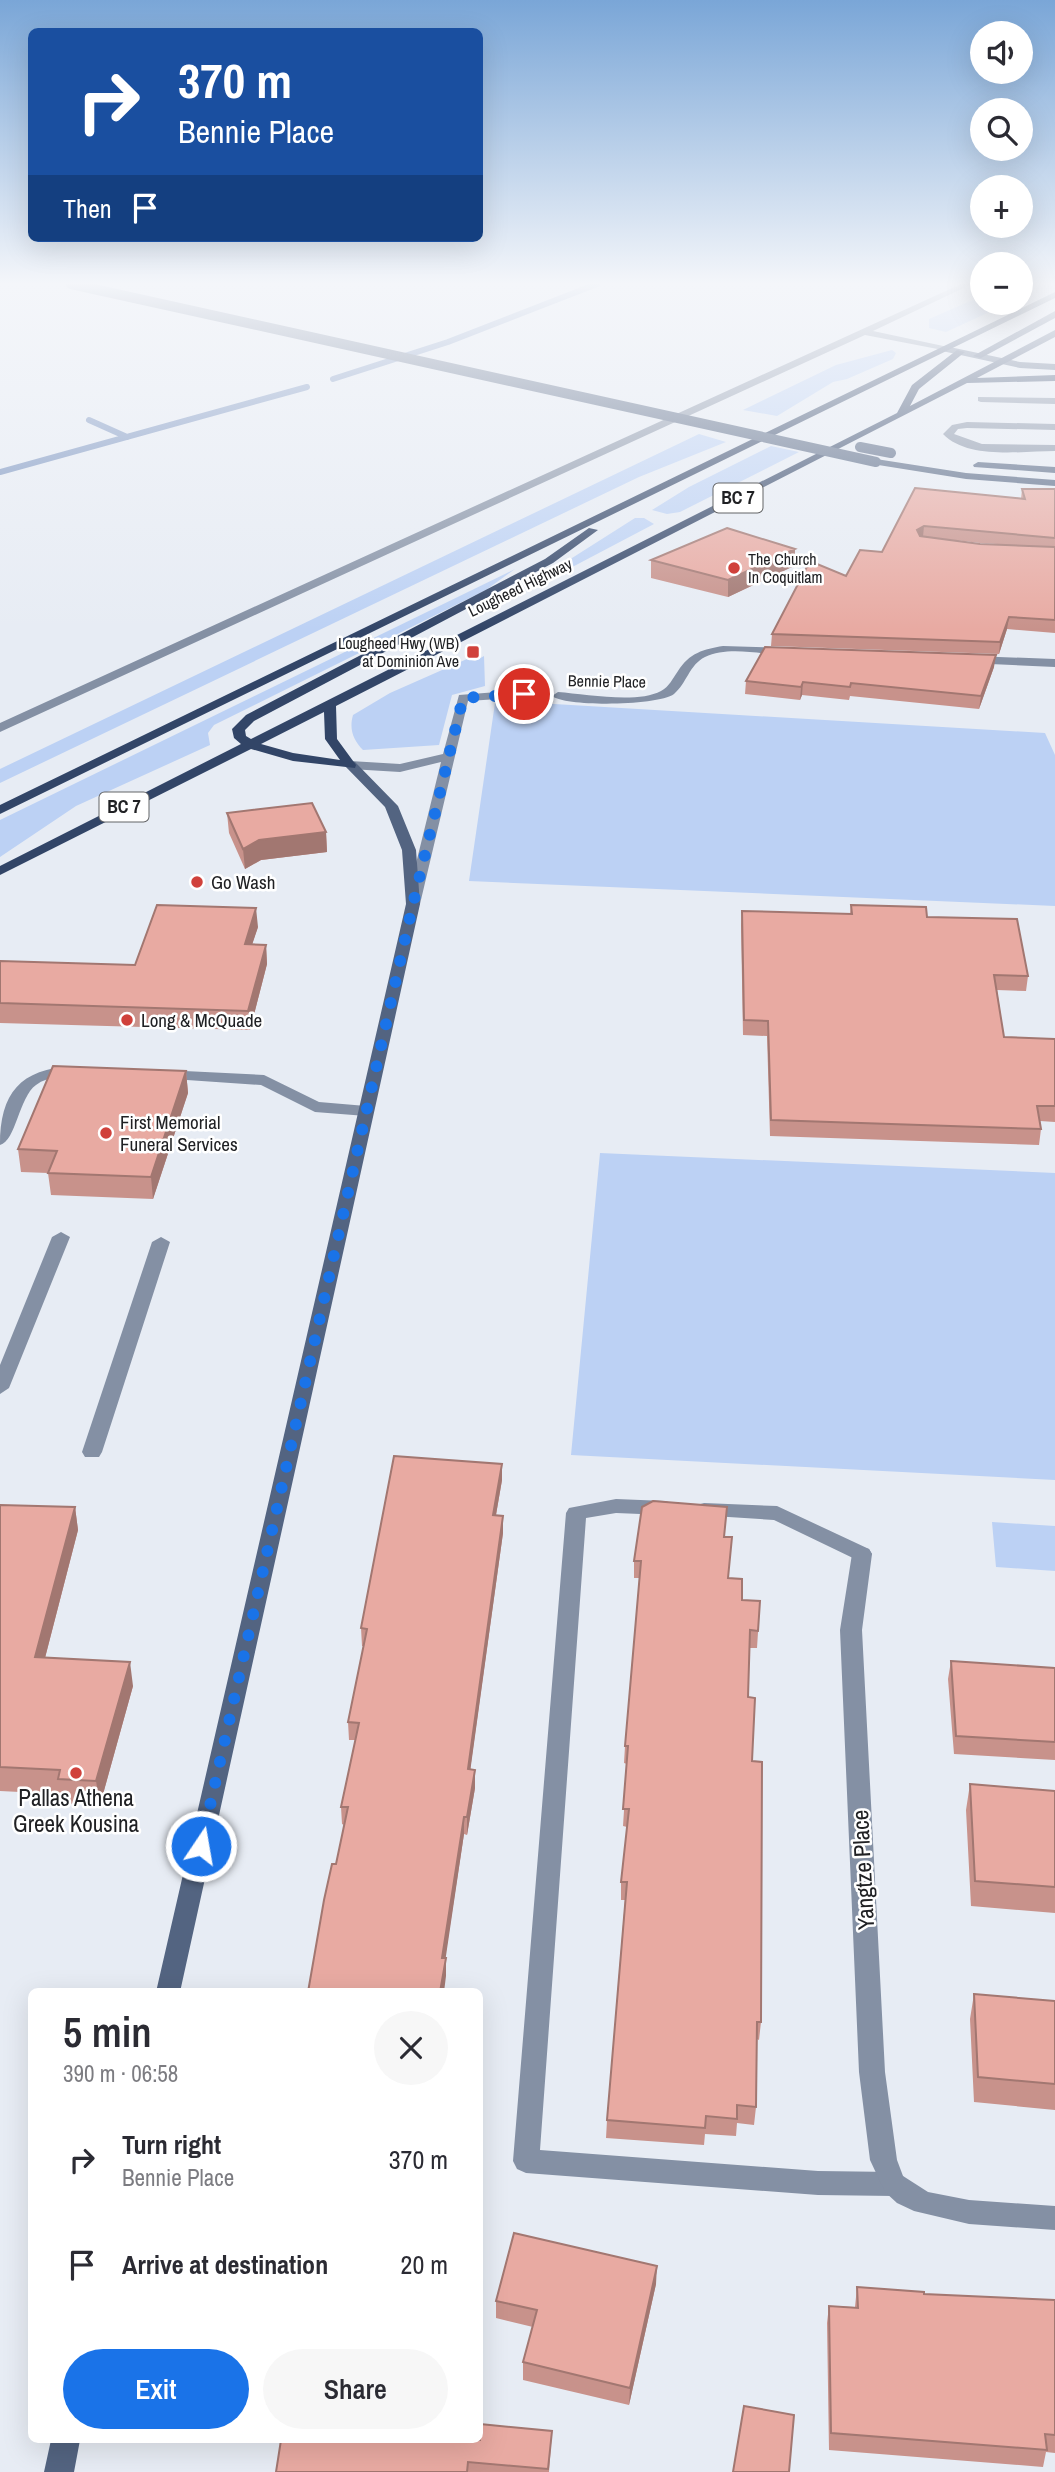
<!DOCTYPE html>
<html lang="en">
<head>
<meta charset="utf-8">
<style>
	:root { --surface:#fff; --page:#f7f7f7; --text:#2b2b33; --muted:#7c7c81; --accent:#1a73e8 }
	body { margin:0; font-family:"Archivo Narrow",sans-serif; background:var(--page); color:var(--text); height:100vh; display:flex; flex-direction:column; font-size:26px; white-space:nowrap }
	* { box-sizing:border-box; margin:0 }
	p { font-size:23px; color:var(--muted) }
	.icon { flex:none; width:38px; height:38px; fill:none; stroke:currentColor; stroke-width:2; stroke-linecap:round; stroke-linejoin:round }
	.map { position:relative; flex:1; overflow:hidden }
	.side { position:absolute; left:28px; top:1988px; width:455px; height:455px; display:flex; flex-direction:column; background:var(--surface); border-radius:10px; box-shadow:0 7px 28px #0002 }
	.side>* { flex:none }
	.guide { position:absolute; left:28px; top:28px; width:455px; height:214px; border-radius:10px; box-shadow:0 7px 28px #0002; background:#1a4fa0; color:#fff; overflow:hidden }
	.tools { position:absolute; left:970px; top:21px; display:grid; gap:14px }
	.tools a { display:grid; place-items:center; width:63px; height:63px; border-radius:50%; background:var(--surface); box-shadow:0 7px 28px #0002; font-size:35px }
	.pin { position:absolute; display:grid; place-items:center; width:60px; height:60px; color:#fff; margin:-30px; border:4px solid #fff; border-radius:50%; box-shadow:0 2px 7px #0007 }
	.me { position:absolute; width:77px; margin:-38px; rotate:12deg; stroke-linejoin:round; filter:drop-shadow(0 0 5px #0008) }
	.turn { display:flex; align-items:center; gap:24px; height:147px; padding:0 35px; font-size:32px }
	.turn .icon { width:91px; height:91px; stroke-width:2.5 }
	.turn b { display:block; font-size:49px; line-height:60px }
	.then { display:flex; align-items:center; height:66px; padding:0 35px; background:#0003; gap:14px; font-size:26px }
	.round { display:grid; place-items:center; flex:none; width:74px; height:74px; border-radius:37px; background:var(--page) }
	.summary { display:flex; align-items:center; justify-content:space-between; height:119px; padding:0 35px }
	h1 { font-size:42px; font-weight:600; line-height:52px }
	.cta { display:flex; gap:14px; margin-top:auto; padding:14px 35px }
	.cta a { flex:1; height:80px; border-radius:42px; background:var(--accent); color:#fff; font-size:28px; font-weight:600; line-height:80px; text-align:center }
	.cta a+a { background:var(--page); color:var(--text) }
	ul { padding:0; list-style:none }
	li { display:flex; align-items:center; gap:21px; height:105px; padding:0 35px }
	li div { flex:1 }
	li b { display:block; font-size:26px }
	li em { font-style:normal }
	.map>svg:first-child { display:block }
	.green { fill:#bcd1f4 }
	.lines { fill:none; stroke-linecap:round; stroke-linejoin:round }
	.stream { stroke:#7690bd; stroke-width:6 }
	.lane { fill:#8490a4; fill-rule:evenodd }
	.street { fill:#8490a4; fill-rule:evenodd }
	.secondary { fill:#536481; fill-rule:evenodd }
	.primary { fill:#324567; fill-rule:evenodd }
	.secondary-bridge { stroke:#536481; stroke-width:10 }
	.wall { fill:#c8928b; fill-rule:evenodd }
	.shaded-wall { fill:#a27771 }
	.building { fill:#e8aaa2; stroke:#a27771; stroke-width:2 }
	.route { stroke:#1a73e8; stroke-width:12; stroke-dasharray:0 21.6 }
	.poi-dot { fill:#d0413b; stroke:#fff; stroke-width:2.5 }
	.labels { text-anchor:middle; stroke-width:5; stroke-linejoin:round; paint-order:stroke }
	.far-poi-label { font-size:16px; fill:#202124; stroke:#fff; text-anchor:start }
	.far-street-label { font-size:16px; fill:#202124; stroke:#fff }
	.shield { fill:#fff; stroke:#636466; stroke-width:2 }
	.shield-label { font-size:18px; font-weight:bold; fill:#202124 }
	.poi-label { font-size:19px; fill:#202124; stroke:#fff; text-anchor:start }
	.near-poi-label { font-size:23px; fill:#202124; stroke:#fff }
	.near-street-label { font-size:23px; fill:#202124; stroke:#fff }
</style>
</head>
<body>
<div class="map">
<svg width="1055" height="2472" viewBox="0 0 1055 2472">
	<rect width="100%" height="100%" fill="#e7ecf4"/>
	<path class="green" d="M982,296V303H1009L946,332L929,328V319Z
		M892,350L896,353L893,359L847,379L833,382L777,416L743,410L836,365Z
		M699,434L726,442L639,477L0,783V769Z
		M771,446L799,452L680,512L667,514L652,510L689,487Z
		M635,518H644L654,524L559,574L550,572Z
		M515,569L486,590L214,725L208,733L210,745L76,806L0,857V820Z
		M484,656L485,686L452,695L439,745L363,750C353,740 349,729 353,715L390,693L467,659L475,661Z
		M502,701L1045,733L1055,755V906L469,881L495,703Z
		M600,1153L1055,1173V1480L571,1455Z
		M992,1522L1055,1526V1571L996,1567Z"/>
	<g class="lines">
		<path class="stream" d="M333,379L448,342L597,284
			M89,420L127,437
			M0,472L307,387"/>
		<path class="lane" d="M961,284H972L873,331L948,347V351L865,335L0,732V723Z
			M978,397L1055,398V404L981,402L978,401Z
			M967,422L1055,424V430L967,428L958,429L954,434L982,444L1055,445V451C1022,451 968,460 943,434L952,425Z
			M73,1066L81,1071L79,1074C64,1078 49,1075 36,1085C19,1097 16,1141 0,1145C0,1093 20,1069 73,1066Z
			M164,1070L264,1075L319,1102L366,1106L374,1111L366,1116L315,1112L261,1085L158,1078L156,1075Z
			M61,1232L70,1237L9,1388L0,1394V1365L52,1237Z
			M161,1237L170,1242L102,1452L99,1457H85L82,1452L152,1242Z
			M616,1499L665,1501L672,1503L675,1508L672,1513L665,1515L616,1513L586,1518L540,2150L818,2171L894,2172L903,2176L907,2184L903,2192L894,2196L818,2195L526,2173L517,2169L513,2161L566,1513L569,1508Z
			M704,1503L777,1506L869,1549L872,1554L869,1559H855L774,1520L697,1515L694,1510L697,1505Z"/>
		<path class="street" d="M723,646L786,648L792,652L786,656C761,654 728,646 705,657C689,665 687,683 674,694C658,706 565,707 552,696L558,692C585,694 637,704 661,691C669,687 673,678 678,671C689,653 704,649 723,646Z
			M972,656L1055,659V667L968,663L966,660Z
			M524,690L528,691V697L468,701L420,904L418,907H408L406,904L441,762L400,772L350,769L344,765L350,761L400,764L443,754L459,695Z
			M862,1547L869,1549L872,1554L862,1630L885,2072L897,2160L903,2176L928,2192L969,2200L1055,2206V2230L969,2224L914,2211L897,2203L885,2192L870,2160L859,2072L840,1630L852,1554L855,1549Z"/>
		<path class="secondary" d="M945,346L1020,362L1055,364V370L1020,368L942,351Z
			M876,459L966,473L1055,480V486L966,479L872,464V460Z
			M978,462L1055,467V473L974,467L973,465Z
			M350,761L355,762L398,806L416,850L420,904L180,1992H156L406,904L402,850L385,807L344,765Z
			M51,2440H80L74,2472H44Z"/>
		<path class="primary" d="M1055,292V298L0,814V805Z
			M1055,311V318L981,358L973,356Z
			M1055,330V337L977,378L1055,375V381L967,383L336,706L337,739L356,765L355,768L293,761L251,749L0,875V866L241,744L234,738L232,729L246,715L545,559L589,528L598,530L553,563L254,721L245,730L246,736L251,739L897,413L912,385L957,350L965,352L919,389L910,406ZM324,712L325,739L340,760L293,753L261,744Z"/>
		<path class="secondary-bridge" d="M71,284L876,462
			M860,447L891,453"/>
	</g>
	<path class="wall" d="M915,488L1021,499L1022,489H1055V633L1007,629L999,654L771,646L772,634L846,576L882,552ZM955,540L980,543L997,544H980Z
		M795,549L794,566L728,597L651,578V560Z
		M994,667L979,709L850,696L849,700L802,695L800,700L745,694L746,681Z
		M227,813L326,832L327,852L261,860L245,869L229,833Z
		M851,905L927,917L1028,976L1026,991L997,990L1004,1037L1055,1039V1122L1040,1121L1041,1129L1039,1145L770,1136L767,1036L743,1035L741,925L742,911L850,914Z
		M258,927L252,944L266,945L267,964L250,1030L0,1023V961L135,965Z
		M186,1071L188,1093L153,1199L51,1195L48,1173L21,1172L18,1149Z
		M502,1464V1480L496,1515L503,1516V1533L470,1770L475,1788L467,1835L464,1834L445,1958L446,1976L336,1864L344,1825L342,1824L341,1807L356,1740H349L348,1722L364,1646H362L361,1628Z
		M0,1505L75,1507L78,1530L45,1658L133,1686L100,1805L61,1803L60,1794L0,1791Z
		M725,1537L729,1578L742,1600L760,1601L757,1648H749L748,1697L752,1761L761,2022L759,2040L757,2039L756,2107L754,2125L737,2123L736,2136L705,2134L704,2145L606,2138L607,2120L625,1900H621V1882L627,1827L623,1826L627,1764L624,1763L625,1746L640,1578H634V1561Z
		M951,1661L1055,1668V1760L954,1754L948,1679Z
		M970,1784L1055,1791V1913L971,1906L966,1810Z
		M974,1994L1055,2001V2110L974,2102L970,2019Z
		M656,2284L629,2405L523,2380V2362L533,2327L496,2318V2301Z
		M857,2287L924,2294L1055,2300V2453L1046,2452L1043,2467L829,2450L827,2323L829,2306L855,2307Z
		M552,2431L549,2472H276Z"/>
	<path class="shaded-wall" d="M924,526L923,537L915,542L917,530Z
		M795,549L794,566L728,597V580Z
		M1009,617L1007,629L999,654L1000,642Z
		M996,655L994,667L979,709L981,696Z
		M803,682L802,695L800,700L801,687Z
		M326,832L327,852L261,860L245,869L243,849L259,840Z
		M256,908L258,927L246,963L245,944Z
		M266,945L267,964L250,1030L248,1011Z
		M186,1071L188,1093L153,1199L151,1177Z
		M502,1464V1480L493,1532V1515Z
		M75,1507L78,1530L39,1681L35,1657Z
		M503,1516V1533L468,1787V1769Z
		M130,1662L133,1686L100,1805L96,1781Z
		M475,1770V1788L467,1835V1817Z
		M464,1817V1834L443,1976L442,1958Z
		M446,1958V1976L444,1992H440Z
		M657,2266L656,2284L629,2405L630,2388Z"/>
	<path class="building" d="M915,488L1025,499L1022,489H1055V538L924,526L917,530L920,536L980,544L1055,547V620L1009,617L1000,642L772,634L810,561L846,576L860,550L882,552Z
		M727,528L795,549L728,580L651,560Z
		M765,647L996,655L981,696L851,683L850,687L803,682L801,687L746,681Z
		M312,803L326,832L259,840L243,849L227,813Z
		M157,905L256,908L245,944L266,945L248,1011L0,1003V961L135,965Z
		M851,905L926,907L927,917L1017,919L1028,976L994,975L1004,1037L1055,1039V1106H1037L1041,1129L771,1120L768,1021L744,1020L742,911L852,914Z
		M53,1066L186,1071L151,1177L48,1173L57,1151L18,1149Z
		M394,1456L502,1464L493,1515L503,1516L468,1769L475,1770L467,1817H464L442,1958H446L440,1992H308L324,1900L332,1864H336L348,1807H341L359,1723L348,1722L367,1629L361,1628Z
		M653,1501L727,1507L724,1537H732L728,1578L742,1579V1600L760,1601L758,1631L750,1630L748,1697L755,1698L752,1761L762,1762L761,2022H757L756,2107L737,2105V2119L706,2116L705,2128L607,2120L627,1882H621L629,1809H623L628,1746H625L641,1561H634L642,1507Z
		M0,1505L75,1507L35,1657L130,1662L96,1781L58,1779L60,1770L0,1767Z
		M951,1661L1055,1668V1742L956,1736Z
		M970,1784L1055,1791V1887L975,1881Z
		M974,1994L1055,2001V2084L978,2077Z
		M514,2233L657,2266L630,2388L523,2362L537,2310L496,2301Z
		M857,2287L924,2292V2294L1055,2300V2435L1045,2434L1047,2450L831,2433L829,2306L858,2308Z
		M744,2406L794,2415L789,2472H733Z
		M480,2424L552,2431L548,2469L468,2462L467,2472H276L281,2440H480Z"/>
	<linearGradient id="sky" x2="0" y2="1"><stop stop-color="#7aa6d7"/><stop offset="0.45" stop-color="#f4f6fa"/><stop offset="1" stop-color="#f4f6fa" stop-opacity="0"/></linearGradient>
	<rect width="1055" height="630" fill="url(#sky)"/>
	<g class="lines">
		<path class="route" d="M201,1846L413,904L463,698L524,694"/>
	</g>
	<g class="poi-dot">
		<circle cx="734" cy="568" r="7"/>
		<rect x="466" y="645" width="14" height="14" rx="3.5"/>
		<circle cx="197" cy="882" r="7"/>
		<circle cx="127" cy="1020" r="7"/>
		<circle cx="106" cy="1133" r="7"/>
		<circle cx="76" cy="1773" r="7"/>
	</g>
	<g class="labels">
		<g class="far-poi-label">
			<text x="748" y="565">The Church<tspan x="748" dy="18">In Coquitlam</tspan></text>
			<text x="459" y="649" text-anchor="end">Lougheed Hwy (WB)<tspan x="459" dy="18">at Dominion Ave</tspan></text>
		</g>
		<g class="far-street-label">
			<text transform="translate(520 587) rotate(-26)" y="6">Lougheed Highway</text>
			<text transform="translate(607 681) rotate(1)" y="6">Bennie Place</text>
		</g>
		<g class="shield">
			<rect x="713.5" y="483.5" width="49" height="29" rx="5"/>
			<rect x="99.5" y="792.5" width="49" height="29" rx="5"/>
		</g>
		<g class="shield-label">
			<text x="738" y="504">BC 7</text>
			<text x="124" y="813">BC 7</text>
		</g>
		<g class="poi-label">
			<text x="211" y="889">Go Wash</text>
			<text x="141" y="1027">Long &amp; McQuade</text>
			<text x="120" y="1129">First Memorial<tspan x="120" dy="22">Funeral Services</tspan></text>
		</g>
		<g class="near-poi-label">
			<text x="76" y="1806">Pallas Athena<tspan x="76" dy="26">Greek Kousina</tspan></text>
		</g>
		<g class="near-street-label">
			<text transform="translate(863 1870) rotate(-93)" y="8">Yangtze Place</text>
		</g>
	</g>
</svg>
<div class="tools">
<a><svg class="icon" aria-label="sound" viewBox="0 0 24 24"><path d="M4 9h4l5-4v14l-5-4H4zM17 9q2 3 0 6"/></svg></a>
<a><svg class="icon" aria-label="search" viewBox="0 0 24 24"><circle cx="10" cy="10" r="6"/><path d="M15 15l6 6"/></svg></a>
<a>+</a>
<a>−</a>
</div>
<div class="pin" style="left:524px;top:694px;background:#d93025"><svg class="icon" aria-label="arrive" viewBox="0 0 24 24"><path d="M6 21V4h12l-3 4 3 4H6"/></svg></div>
<svg class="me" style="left:201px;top:1846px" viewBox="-20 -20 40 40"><circle r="17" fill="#1a73e8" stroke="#fff" stroke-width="3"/><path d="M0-11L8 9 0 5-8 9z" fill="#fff"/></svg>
<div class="guide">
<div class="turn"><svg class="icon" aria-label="right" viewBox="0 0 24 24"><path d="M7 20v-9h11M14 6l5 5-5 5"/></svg><div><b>370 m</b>Bennie Place</div></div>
<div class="then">Then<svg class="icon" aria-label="arrive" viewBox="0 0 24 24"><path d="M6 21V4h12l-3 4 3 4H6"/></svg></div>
</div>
<section class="side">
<div class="summary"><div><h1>5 min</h1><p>390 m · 06:58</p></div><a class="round"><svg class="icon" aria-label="close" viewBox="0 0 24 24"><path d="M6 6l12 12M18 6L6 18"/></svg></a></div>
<ul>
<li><svg class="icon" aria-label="right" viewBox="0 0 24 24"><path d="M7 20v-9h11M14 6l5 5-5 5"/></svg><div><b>Turn right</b><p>Bennie Place</p></div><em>370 m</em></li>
<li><svg class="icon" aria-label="arrive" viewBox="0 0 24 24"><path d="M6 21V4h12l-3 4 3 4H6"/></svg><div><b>Arrive at destination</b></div><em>20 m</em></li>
</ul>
<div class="cta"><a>Exit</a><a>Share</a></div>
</section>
</div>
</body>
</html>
